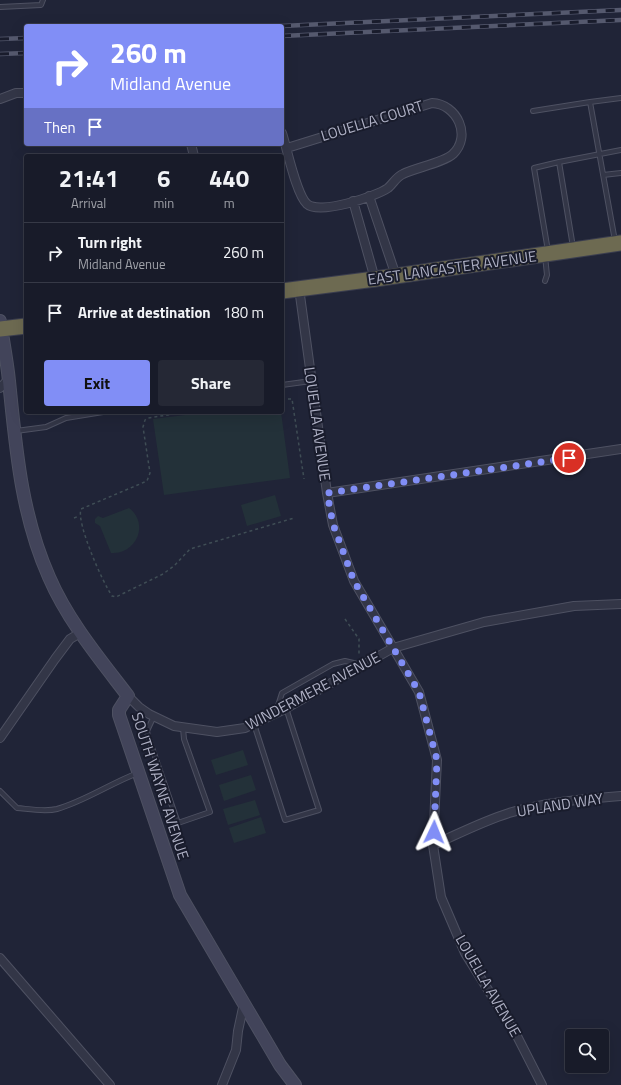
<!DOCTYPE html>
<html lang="en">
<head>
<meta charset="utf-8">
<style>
	:root { --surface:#181b29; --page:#252835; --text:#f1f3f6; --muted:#9fa1a8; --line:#363946; --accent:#818ef6 }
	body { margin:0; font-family:"Titillium Web",sans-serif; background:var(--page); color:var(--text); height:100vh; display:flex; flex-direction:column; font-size:15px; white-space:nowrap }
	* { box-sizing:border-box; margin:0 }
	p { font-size:13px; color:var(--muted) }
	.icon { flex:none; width:22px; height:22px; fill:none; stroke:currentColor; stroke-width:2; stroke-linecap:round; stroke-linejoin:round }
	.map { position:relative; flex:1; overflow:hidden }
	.details { position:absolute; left:24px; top:154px; width:260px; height:260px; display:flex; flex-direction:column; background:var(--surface); border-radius:4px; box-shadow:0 4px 16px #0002,0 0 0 1px var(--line) }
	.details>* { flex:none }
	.guide { position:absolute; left:24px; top:24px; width:260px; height:122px; border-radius:4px; box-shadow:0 4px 16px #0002,0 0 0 1px var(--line); background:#818ef6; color:#fff; overflow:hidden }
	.controls { position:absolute; left:565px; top:1029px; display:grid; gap:8px }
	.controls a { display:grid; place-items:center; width:44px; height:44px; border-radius:4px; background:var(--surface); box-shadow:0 4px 16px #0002,0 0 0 1px var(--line); font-size:20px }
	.pin { position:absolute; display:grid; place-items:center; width:34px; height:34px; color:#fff; margin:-17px; border:2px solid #fff; border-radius:50%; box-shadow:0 1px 4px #0007 }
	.me { position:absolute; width:44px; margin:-22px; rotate:2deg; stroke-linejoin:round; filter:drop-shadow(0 0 3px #0008) }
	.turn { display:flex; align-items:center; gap:14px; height:84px; padding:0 20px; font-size:18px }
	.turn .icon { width:52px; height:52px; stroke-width:2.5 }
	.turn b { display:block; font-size:28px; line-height:34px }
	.then { display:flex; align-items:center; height:38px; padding:0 20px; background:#0003; gap:8px; font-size:15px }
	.eta { display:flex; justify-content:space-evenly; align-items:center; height:68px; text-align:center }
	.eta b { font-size:24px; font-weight:700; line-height:28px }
	.button { display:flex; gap:8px; margin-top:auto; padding:8px 20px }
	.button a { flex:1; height:46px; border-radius:4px; background:var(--accent); color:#111; font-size:16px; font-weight:700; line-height:46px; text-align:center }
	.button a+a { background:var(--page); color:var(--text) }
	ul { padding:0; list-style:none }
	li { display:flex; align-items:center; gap:12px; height:60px; padding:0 20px; border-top:1px solid var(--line) }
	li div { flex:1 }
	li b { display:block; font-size:15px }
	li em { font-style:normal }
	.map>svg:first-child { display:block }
	.green { fill:#233139 }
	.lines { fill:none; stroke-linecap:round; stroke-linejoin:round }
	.lane-casing { stroke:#4e5162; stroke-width:6 }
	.street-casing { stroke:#4e5162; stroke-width:10 }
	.secondary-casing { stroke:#4e5162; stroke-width:14 }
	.highway-casing { stroke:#3b3e4f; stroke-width:17 }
	.path { stroke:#3f4d55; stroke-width:1.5; stroke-dasharray:3 3; stroke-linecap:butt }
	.lane { stroke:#333647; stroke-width:4 }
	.street { stroke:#333647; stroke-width:8 }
	.secondary { stroke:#42445a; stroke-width:12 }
	.highway { stroke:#6d6a51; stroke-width:15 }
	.rail-casing { stroke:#55596e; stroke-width:4.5 }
	.rail { stroke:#191c2c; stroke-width:3; stroke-dasharray:9; stroke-linecap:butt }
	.route { stroke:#818ef6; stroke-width:7; stroke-dasharray:0 12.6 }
	.labels { text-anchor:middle; stroke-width:4; stroke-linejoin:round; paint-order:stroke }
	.street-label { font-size:15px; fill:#aeb0c4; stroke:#191c2c }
</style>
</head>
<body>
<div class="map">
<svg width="621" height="1085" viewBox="0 0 621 1085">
	<rect width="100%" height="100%" fill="#202437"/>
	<path class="green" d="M209,412H281L290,478L164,495L153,419Z
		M275,495L281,516L247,526L241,505Z
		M129,508C150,524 136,555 111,553L100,526L95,523V519L98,516L103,518Z
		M243,750L248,765L216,775L211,760Z
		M251,775L256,790L224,801L219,785Z
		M255,800L260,815L228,825L223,809Z
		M261,817L266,833L234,843L229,828Z"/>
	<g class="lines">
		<g class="lane-casing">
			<path id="lane" d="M0,7L41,5L43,0
				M590,102L621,98
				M533,111L590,102L615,241
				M603,175L621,173
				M573,247L559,162L621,150
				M548,251L534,168L559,162
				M545,281L547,275L545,256
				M282,385L311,381
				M16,431L46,427L66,418L103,412
				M276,712L282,693L333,664L345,661L362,665
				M154,716L147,731L148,736L178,823L210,812L184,739L183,728
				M254,724L285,820L319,810L286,708
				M0,791L17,808C29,809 45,812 57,809C85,801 111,783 138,773"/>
		</g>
		<g class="street-casing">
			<path id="street" d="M0,99L16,93H26
				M282,133C287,148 296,194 307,204C319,215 375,197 388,188C393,184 396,177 403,174C415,168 445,162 453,154C472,136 457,104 432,103L287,148
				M191,144L194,156
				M369,196L396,276
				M353,201L375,279
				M299,288L327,493L333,525L354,581L419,692L437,760L433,845L441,897L465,953L517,1036L542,1085
				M0,388L9,379
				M327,493L621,449
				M128,696L139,707L149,714L174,726L217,732L245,728L285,709L393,648L484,622L574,606L621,604
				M0,738L55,659L70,639L80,633
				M433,845C458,834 483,821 509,813C546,802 583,799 621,796
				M0,958L110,1085
				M222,1085L236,1050L238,1031L244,1003"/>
		</g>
		<g class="secondary-casing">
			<path id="secondary" d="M0,321C3,341 7,361 9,381C16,449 21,514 49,577C68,621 99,658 128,696L119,710V715L180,895L280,1065L295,1085"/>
		</g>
		<g class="highway-casing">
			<path id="highway" d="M282,291L375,279L621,243
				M0,329L26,326"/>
		</g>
		<path class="path" d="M282,399H292L304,479
			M187,412L148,418L145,420L143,427L150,473L147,481L81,509C76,523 103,583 112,596L116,597L163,574L174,566L190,549L294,518
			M74,518L79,516
			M345,619L359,639V655"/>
		<use href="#lane" class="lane"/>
		<use href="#street" class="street"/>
		<use href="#secondary" class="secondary"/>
		<use href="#highway" class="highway"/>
		<g class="rail-casing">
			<path id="rail" d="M282,26L621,10
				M282,36L621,20
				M0,39L26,38
				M0,54L26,53"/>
		</g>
		<use href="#rail" class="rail"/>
	</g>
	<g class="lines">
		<path class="route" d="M434,832L437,760L419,692L354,581L333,524L327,493L569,458"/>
	</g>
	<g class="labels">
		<g class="street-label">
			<text transform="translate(372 121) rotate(-17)" y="5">LOUELLA COURT</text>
			<text transform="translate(452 268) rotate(-8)" y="5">EAST LANCASTER AVENUE</text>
			<text transform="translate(317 424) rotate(82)" y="5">LOUELLA AVENUE</text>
			<text transform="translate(313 691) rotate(-28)" y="5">WINDERMERE AVENUE</text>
			<text transform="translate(160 786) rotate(72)" y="5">SOUTH WAYNE AVENUE</text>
			<text transform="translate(560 805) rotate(-9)" y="5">UPLAND WAY</text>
			<text transform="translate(488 986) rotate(60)" y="5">LOUELLA AVENUE</text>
		</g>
	</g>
</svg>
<div class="controls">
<a><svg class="icon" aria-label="search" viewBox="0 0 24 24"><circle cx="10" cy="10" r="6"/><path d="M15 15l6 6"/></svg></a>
</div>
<div class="pin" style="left:569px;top:458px;background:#d93025"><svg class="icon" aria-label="arrive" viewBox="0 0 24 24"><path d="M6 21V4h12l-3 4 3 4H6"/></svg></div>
<svg class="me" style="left:434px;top:832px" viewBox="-20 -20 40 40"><path d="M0-17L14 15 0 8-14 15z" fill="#818ef6" stroke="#fff" stroke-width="4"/></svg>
<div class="guide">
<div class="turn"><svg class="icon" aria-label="right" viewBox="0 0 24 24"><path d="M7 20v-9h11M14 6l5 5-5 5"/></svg><div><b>260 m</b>Midland Avenue</div></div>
<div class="then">Then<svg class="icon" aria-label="arrive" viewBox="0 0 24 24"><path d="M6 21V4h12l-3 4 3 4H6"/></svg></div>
</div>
<section class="details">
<div class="eta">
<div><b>21:41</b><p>Arrival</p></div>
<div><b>6</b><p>min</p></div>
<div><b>440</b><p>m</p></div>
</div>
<ul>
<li><svg class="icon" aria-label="right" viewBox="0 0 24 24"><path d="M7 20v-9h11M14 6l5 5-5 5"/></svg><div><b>Turn right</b><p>Midland Avenue</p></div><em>260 m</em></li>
<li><svg class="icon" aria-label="arrive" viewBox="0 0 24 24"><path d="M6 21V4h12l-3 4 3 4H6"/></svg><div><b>Arrive at destination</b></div><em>180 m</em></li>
</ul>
<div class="button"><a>Exit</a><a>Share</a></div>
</section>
</div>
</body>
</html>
